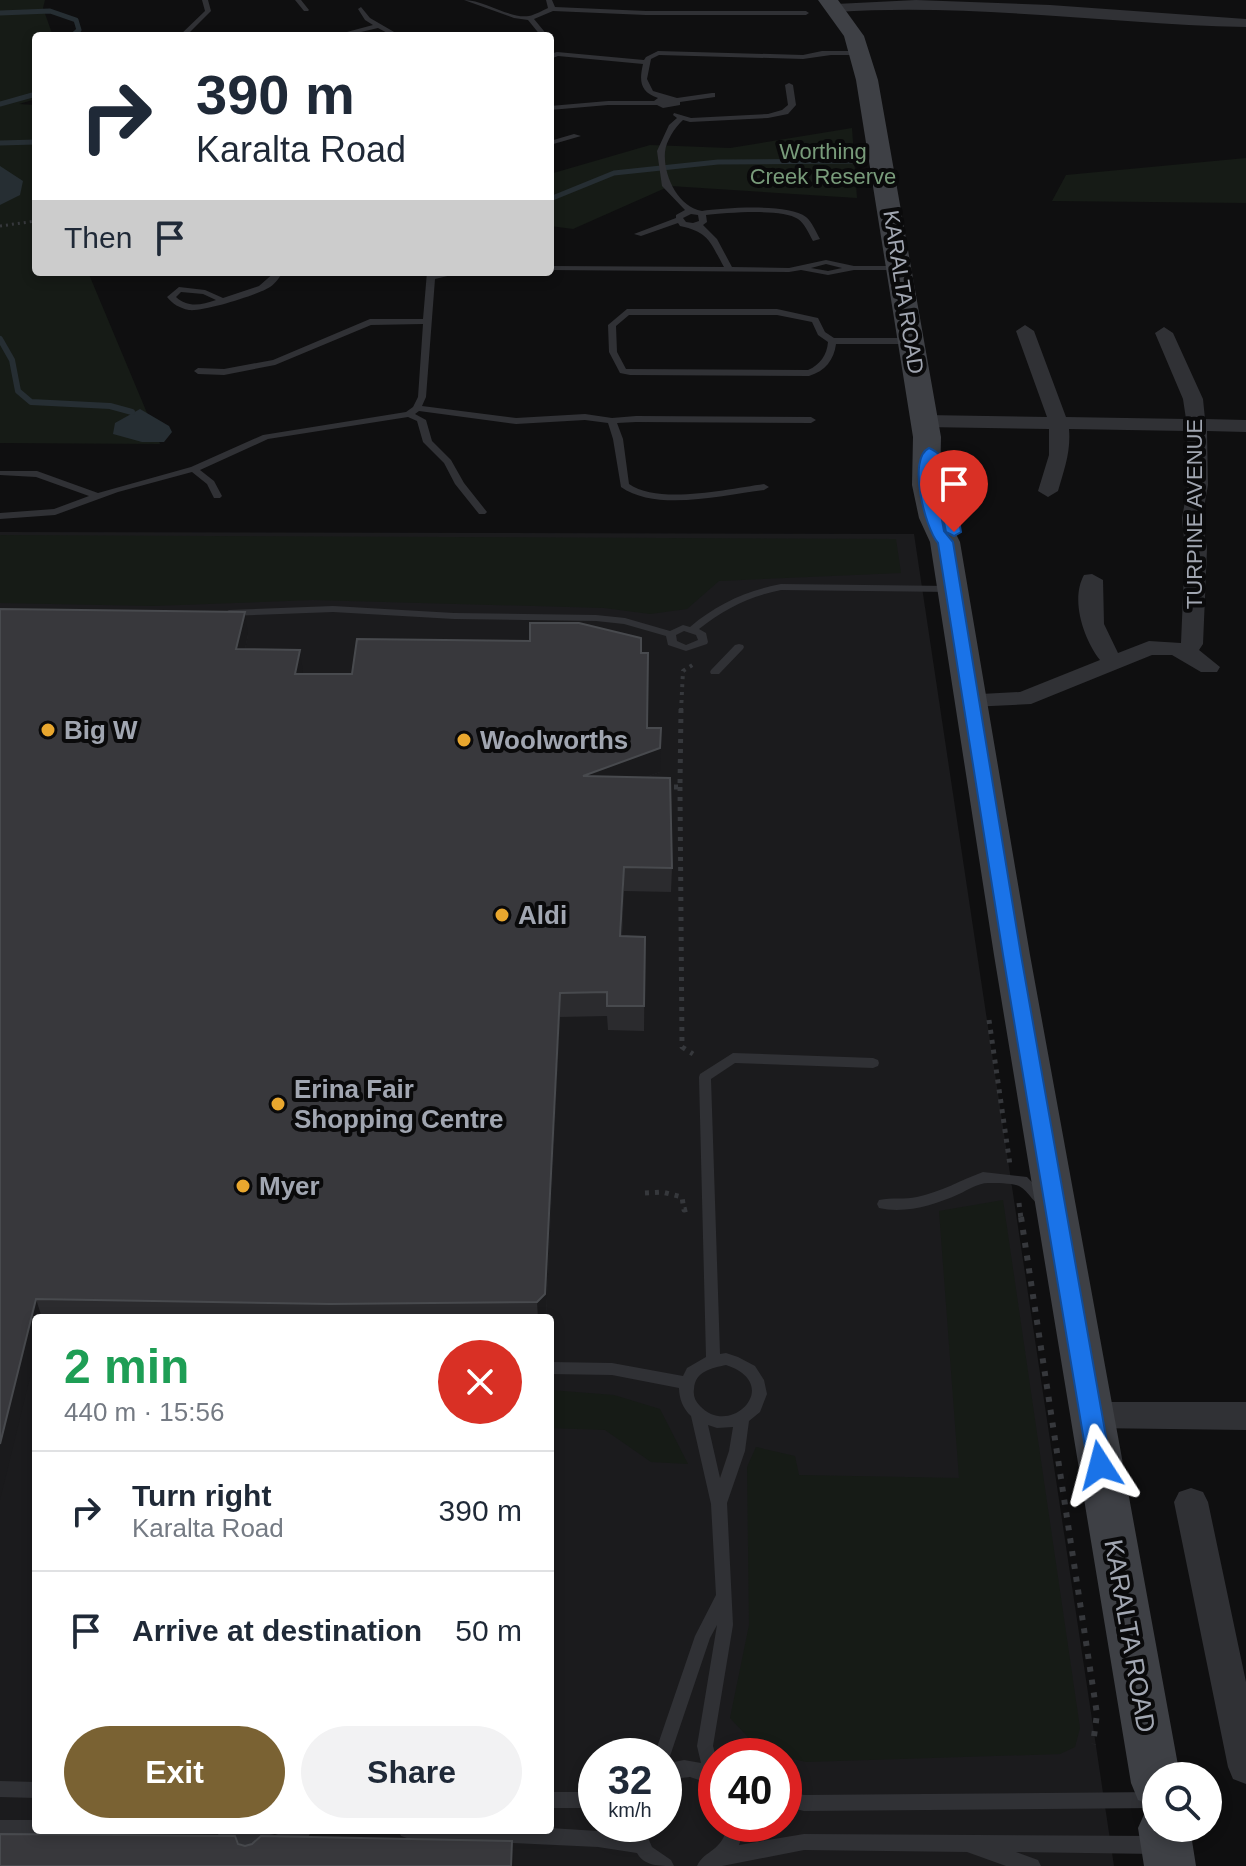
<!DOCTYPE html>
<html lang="en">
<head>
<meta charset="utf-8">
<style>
	:root { --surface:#fff; --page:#f2f2f3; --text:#1f2937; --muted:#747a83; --line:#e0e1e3; --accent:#7a6233 }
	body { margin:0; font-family:Helvetica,sans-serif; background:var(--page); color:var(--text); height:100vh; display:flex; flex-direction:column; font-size:30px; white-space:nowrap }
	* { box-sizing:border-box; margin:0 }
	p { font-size:26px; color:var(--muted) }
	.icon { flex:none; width:44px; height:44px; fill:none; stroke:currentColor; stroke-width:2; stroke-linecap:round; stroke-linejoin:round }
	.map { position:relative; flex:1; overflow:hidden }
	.side { position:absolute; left:32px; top:1314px; width:522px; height:520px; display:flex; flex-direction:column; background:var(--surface); border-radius:8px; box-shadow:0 4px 12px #0003 }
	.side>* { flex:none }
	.top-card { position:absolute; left:32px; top:32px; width:522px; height:244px; border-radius:8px; box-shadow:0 4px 12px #0003; background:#fff; color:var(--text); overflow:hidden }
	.buttons { position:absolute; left:1142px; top:1762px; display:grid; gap:16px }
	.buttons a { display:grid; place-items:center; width:80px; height:80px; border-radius:50%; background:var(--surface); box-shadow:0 4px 12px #0003; font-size:40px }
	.speed { position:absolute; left:578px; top:1738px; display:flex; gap:16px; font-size:40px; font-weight:700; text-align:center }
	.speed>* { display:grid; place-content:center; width:104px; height:104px; border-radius:50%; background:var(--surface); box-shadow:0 4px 12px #0003; line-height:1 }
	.speed small { font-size:20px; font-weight:400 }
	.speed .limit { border:12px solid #d22; background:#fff; color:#111 }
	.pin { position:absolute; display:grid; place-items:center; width:68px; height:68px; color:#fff; margin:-82px -34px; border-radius:50% 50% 50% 0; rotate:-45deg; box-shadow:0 0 8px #0007 }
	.pin .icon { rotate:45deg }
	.me { position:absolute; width:88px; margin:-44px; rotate:351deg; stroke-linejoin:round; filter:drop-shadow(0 0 6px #0008) }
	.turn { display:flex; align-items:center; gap:28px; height:168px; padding:0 32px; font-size:36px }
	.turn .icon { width:104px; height:104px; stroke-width:2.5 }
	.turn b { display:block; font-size:56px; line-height:68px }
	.then { display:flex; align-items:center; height:76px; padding:0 32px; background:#0003; gap:16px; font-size:30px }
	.round { display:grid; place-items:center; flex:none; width:84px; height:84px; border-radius:42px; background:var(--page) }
	.head { display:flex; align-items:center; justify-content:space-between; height:136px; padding:0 32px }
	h1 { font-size:48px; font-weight:700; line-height:60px; color:#1e9e55 }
	.button { display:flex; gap:16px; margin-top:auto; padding:16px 32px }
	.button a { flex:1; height:92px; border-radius:48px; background:var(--accent); color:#fff; font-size:32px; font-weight:700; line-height:92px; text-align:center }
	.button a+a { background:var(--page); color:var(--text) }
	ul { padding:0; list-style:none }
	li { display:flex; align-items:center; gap:24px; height:120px; padding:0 32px; border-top:2px solid var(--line) }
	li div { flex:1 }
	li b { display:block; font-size:30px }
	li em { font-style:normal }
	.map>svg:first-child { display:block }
	.built { fill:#1b1b1d; fill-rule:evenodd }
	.green { fill:#161b16 }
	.water { fill:#262e33 }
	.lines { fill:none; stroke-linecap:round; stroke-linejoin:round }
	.stream-far1 { stroke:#262e33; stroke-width:5 }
	.stream { stroke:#262e33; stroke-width:6 }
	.path-far3 { stroke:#36383c; stroke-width:3; stroke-dasharray:2 4; stroke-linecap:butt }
	.path-far2 { stroke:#36383c; stroke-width:4; stroke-dasharray:3 5; stroke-linecap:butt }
	.path-far1 { stroke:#36383c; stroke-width:5; stroke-dasharray:4 6; stroke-linecap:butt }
	.path { stroke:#36383c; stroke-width:6; stroke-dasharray:5 8; stroke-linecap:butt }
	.lane { fill:#303135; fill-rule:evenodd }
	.street { fill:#303135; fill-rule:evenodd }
	.secondary { fill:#3e4045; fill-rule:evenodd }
	.wall { fill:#2b2b2e }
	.shaded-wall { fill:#1a1a1c }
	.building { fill:#38383c; stroke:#484a4e; stroke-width:2 }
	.route { fill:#1a73e8; stroke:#114b97; stroke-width:2 }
	.poi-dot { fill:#e9a72e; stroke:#0a0a0b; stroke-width:3 }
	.labels { text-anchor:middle; stroke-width:8; stroke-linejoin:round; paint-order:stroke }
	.far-park-label { font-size:22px; fill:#789b7a; stroke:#0a0a0b }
	.far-street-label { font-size:22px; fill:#a1a6b1; stroke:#0a0a0b }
	.poi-label { font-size:26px; font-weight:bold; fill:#a1a6b1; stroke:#0a0a0b; text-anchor:start }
	.street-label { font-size:26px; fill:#a1a6b1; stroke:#0a0a0b }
</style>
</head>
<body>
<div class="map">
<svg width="1246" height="1866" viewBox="0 0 1246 1866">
	<rect width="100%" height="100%" fill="#0f0f10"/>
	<path class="built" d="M0,532L914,534L1114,1866H0ZM36,1318H550V1830H36ZM596,1756H664V1824H596ZM716,1756H784V1824H716Z"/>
	<path class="green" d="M0,0H45L43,8L53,36H36V99L19,104L36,105V272H88L160,444L0,443Z
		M852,128L857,198L670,186L573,229L550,226V174L650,145L730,148Z
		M1246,158V203L1052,201L1066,175Z
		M0,535L896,539L901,573L719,581L687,609L650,614L604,608L313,600L153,606L0,603Z
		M1003,1200L1080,1728L1075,1747L1060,1754L806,1762L761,1751L730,1718L749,1625L747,1467L756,1447L795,1456L799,1475L959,1478L939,1211Z
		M550,1390L614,1395L660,1409L688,1464L651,1462L605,1430L550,1428Z"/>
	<path class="water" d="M0,166L23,181L20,195L0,205Z
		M140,409L169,426L172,432L164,442H142L113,434L115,423Z"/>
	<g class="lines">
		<path class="stream-far1" d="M0,13L50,11L76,20L79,30L72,36
			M0,104L36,94
			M0,143L36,142
			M550,199L614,173L718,162L855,161"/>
		<path class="stream" d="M0,339L12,360L18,391L31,402L110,406L132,412"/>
		<path class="path-far3" d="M0,226L36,221"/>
		<path class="path-far2" d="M681,711L683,671L694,664"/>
		<path class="path-far1" d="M664,787H680L681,709
			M680,787L682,1047L693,1054
			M989,1020L1010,1165
			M645,1193L662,1192L682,1197L684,1210L688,1209
			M1019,1203L1021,1219"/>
		<path class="path" d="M1021,1217L1097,1714L1093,1744"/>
		<path class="lane" d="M202,0H208L211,11L186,36H179L205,11Z
			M295,0H301L309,10L308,11H304Z
			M464,0C485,0 509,19 529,16C535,15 543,10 548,8L546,0H552L555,7L646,11H806L809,13L806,15H646L553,11L534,19L548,36H541L528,20L514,18Z
			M361,7L370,18L401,36H393L378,28L344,36H332L373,25L365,20L358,9Z
			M658,51L803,55L822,51H859L862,53L859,55H831L803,59L659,55L651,59L647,79L653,91L677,98L712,93H715V97L680,102V105L663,108L657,105H608L550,110V106L608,101H654L658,98C640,92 639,81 643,64L558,56L550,59V54L557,52L644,60L646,57Z
			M789,83L793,85L796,105L788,114L768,118L690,122L683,120C675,127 666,141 665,152C663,175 678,207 702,211C724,208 788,203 806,217C812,222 816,232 820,239L813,241C809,234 805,224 798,219C782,208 726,213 706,215L707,222L703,225L717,239L732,267L789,268L826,260L854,266H903V270H854L828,275L801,270L789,272L550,270V266L724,267C710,242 709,232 680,226L678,223L641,236L634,234L676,218V215L685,210L662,186L657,151L669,125L677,118L673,115L674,113L691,118L768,114L782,110L788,105L785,85ZM691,214L698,215L699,221L693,223L686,222L683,218ZM826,264L842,268L828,271L811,268Z
			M574,134L581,136L550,145V141Z
			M275,272H283C279,278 276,283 270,287C258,295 203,312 189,310C179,308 173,304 167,297L179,287L205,290L223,298L259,286ZM181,292L203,294L216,300C201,305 188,308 176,297Z
			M427,272H435V274L464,272L435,279L426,397L422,406L516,418L585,414L612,418L636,416L811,417L816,420L811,423L636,422L617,423L623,439L629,484C659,505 728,489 764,484L769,487L764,490C724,495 656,512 621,487L613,439L608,423L585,420L516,424L419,411L415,414L426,420L432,441L451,460L464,483L487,512L485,514H479L455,484L444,463L423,442L417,421L408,417L268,439L200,470L214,481L222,496L220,498H214L207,484L192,472L118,492L55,515L0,519V513L54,509L89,496L36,477L0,475V471H37L98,493L191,467L263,435L406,412L413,407L418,397L423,324L371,325L275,365L224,375L198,374L194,371L198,368L224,369L273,360L370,319H423Z
			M627,309H777L818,318L825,332L834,338H911L915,341L911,344H836C834,360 825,371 809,376L630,375L620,373L609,352L608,325ZM629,315H777L812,322L818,335L828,342C827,355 820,365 808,370L626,369L617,352L616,326Z
			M781,584L951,586L956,589L951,592L781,590C750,596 724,609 699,629L706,633L708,642L707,644L686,651L668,645L666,636L624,624L596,621L454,619L333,612L229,616L224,613L229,610L333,606L454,613L596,615L625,618L670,631L683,625L690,627C717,604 746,591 781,584ZM684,631L696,635L698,640L686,645L677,641L676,635Z
			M739,644L743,645L744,647L743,649L719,674H711L710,672L711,670L735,645Z
			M733,1053L873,1058L878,1060L879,1063L878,1066L873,1068L735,1063L711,1079L720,1354L726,1353L738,1357L755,1366L764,1380L767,1394L760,1412L749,1421L745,1451L727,1503L733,1625L713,1746L716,1757V1784L714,1785L690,1777L664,1780V1764L684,1760L701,1763L697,1746L717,1625L710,1638L668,1762L664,1763V1756H654L695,1636L716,1595L711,1504L691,1416C683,1409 679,1398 679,1388L612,1375L550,1374V1362L612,1363L683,1376L687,1368L706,1357L699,1077L700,1074ZM726,1365C784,1384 731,1439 700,1406C695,1401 693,1396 694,1389C695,1371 712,1368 726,1365ZM708,1425L717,1428L733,1427L729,1451L720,1478Z
			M983,1172L1027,1177L1051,1202L1049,1206C1034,1209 1031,1192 1019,1186C1012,1183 996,1183 988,1183C978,1183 968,1190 959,1194C935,1205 905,1214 879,1208L877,1204L879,1200C892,1197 905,1200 917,1197C941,1192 961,1180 983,1172Z
			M0,1781L36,1782V1798L0,1797Z
			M784,1790L804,1795L1156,1792V1808L804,1811L784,1806Z
			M550,1792H596V1808H550Z
			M0,1820H36V1830H44L42,1834L36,1836H0Z
			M624,1824H642L652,1847L671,1860L674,1866C659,1866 644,1866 637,1853L598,1847L407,1838L401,1836L398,1830H550V1828L598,1831L629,1835Z
			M728,1824H746L739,1845L804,1834L1156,1836L1162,1839L1165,1845L1162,1851L1156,1854L1016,1852L1038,1860L1041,1866H1006L967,1852L804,1850L722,1866H697C705,1849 722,1853 728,1824Z
			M216,1830H250L275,1835L290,1830H312C296,1866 245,1847 219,1836Z"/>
		<path class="street" d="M916,0L1050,5L1246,19V27C1109,24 974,3 836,12L829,8L836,4Z
			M1025,325L1034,331L1066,417L1186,419L1183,399L1155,333L1164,327L1173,333L1203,399L1205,419L1246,420V432L1207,431L1208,485L1202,518L1207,549L1203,644L1199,650L1220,667L1217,672H1201L1172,655H1152L1031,704L970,707L962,705L958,700L962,695L1020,692L1100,660C1084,640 1070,600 1084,575L1092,574L1103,580L1104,624L1118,653L1149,641L1181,643L1185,549L1182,518L1188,485L1187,431L1069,429C1071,452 1064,470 1058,491L1048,497L1038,491L1049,455V429L925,427L915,421L925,415L1047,417L1016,331Z
			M1092,1402H1246V1430L1092,1428L1081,1425L1076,1415L1081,1405Z
			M1191,1488L1203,1492L1208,1502L1246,1682V1784L1233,1779L1228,1767L1174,1502L1179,1492Z"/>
		<path class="secondary" d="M818,0H838L864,36L878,80L941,437L940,485L948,518L960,542L1030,955L1180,1776H1156V1828H1190L1196,1866H1144L1138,1828L1146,1810L1154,1807L1138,1800L1131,1783L994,955L930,542L919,518L912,485L913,437L856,80L844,36Z"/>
	</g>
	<path class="wall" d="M0,609L248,635L245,649L303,674H352L641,653L647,728L660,772L644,778L672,868L671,892L624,891L622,936L645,937L644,1031L608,1030L607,1016L560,1017L546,1318H36Z"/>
	<path class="shaded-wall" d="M245,612L248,635L240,673L236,649Z
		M300,650L303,673L298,698L295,674Z
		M661,728L660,772L584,800L583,776Z
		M624,867V891L620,961V936Z
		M560,993V1017L546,1318H538L537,1302Z
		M36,1299L42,1318H36V1353L0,1500V1444Z
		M512,1841L514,1862L513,1866H511Z"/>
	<path class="building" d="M0,609L245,612L236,649L300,650L295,674H352L357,639L530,641V623H579L641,638V653H648L647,728H661L660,748L583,776L670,778L672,868L624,867L620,936L645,937L644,1006H607V992L560,993L545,1294L537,1302L330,1304L36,1299L0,1444Z
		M0,1834L235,1836L238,1844L245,1846L252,1844L261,1836L512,1841L511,1866H0Z"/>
	<path class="route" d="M929,448C957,459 956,506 961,532L954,536L946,532L932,464L944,531L953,542L1021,955L1111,1465L1108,1472L1100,1474L1092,1472L1088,1465L1003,955L938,543C925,528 907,458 929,448Z"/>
	<g class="poi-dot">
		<circle cx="48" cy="730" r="8"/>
		<circle cx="464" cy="740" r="8"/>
		<circle cx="502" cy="915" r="8"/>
		<circle cx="278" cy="1104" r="8"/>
		<circle cx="243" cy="1186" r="8"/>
	</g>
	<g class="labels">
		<g class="far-park-label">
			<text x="823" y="159">Worthing<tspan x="823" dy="25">Creek Reserve</tspan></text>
		</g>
		<g class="far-street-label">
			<text transform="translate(904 292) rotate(81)" y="8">KARALTA ROAD</text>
			<text transform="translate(1194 514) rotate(-90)" y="8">TURPINE AVENUE</text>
		</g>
		<g class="poi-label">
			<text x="64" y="739">Big W</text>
			<text x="480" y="749">Woolworths</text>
			<text x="518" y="924">Aldi</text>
			<text x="294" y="1098">Erina Fair<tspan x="294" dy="30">Shopping Centre</tspan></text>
			<text x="259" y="1195">Myer</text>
		</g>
		<g class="street-label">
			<text transform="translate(1130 1636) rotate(80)" y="9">KARALTA ROAD</text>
		</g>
	</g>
</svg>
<div class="buttons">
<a><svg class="icon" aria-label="search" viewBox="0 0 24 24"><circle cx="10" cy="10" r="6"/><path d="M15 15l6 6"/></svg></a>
</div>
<div class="speed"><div>32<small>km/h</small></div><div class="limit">40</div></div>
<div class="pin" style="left:954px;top:532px;background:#d93025"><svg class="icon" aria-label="arrive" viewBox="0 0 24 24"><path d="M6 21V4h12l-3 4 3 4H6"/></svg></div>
<svg class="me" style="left:1100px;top:1465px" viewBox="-20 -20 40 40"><path d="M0-17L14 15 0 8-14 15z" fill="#1a73e8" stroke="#fff" stroke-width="4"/></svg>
<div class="top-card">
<div class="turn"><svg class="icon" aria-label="right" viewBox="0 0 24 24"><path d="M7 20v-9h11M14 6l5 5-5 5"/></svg><div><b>390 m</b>Karalta Road</div></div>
<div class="then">Then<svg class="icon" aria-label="arrive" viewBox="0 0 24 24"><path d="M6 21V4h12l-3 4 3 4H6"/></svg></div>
</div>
<section class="side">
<div class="head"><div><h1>2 min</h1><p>440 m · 15:56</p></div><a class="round" style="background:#d93025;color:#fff"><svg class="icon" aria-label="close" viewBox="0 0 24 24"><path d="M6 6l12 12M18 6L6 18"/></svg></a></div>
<ul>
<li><svg class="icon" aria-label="right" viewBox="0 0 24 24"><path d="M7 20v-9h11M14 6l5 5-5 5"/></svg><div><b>Turn right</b><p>Karalta Road</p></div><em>390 m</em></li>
<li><svg class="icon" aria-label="arrive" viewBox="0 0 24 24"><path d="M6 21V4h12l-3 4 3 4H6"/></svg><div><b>Arrive at destination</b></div><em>50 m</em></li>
</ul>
<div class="button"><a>Exit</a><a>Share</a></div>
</section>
</div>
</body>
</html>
